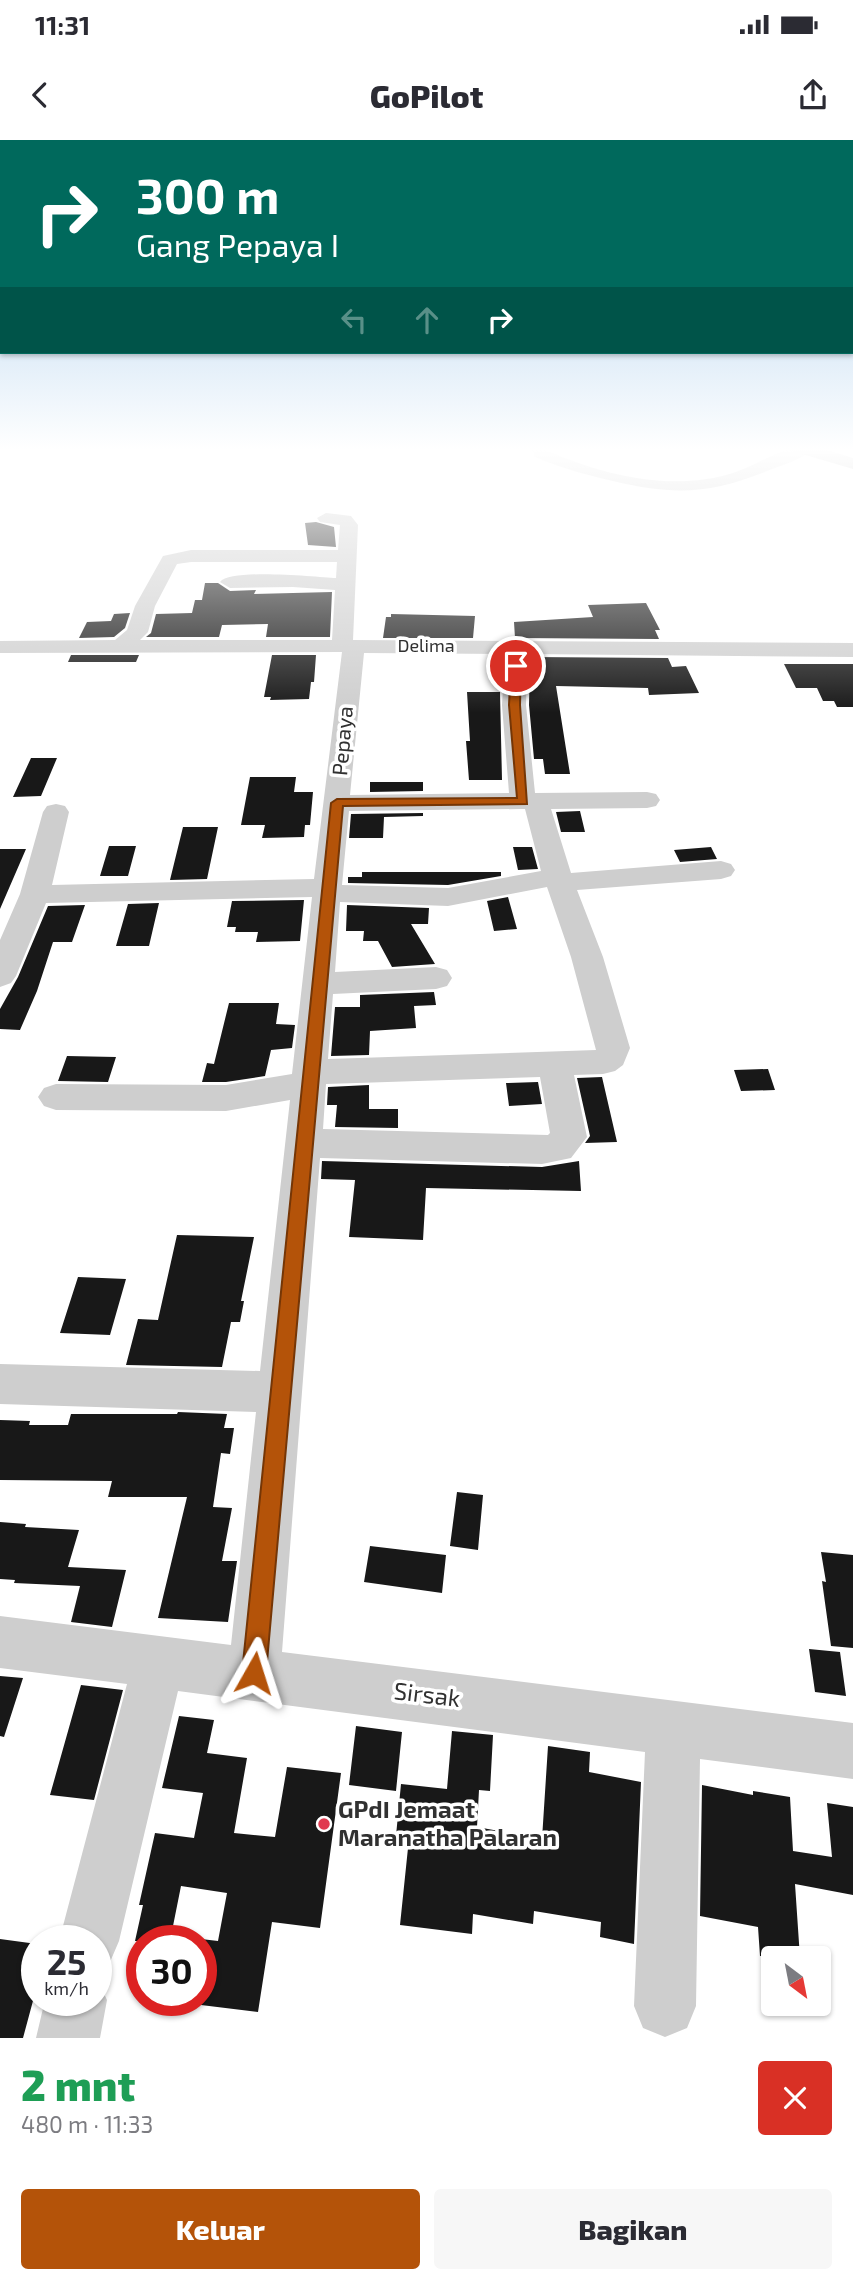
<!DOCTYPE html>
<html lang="id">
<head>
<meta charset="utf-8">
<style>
	:root { --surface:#fff; --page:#f7f7f7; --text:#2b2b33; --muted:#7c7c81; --accent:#b45309 }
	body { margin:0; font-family:"Exo 2",sans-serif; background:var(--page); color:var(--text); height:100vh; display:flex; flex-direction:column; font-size:26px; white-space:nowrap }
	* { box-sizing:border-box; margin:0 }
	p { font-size:23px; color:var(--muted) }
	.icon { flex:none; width:38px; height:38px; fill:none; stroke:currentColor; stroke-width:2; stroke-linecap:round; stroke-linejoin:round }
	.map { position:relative; height:1898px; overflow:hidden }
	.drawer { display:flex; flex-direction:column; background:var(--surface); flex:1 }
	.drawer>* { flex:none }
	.hud { position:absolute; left:0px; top:0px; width:854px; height:214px; box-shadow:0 2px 5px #0004; background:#00695c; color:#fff; overflow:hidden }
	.needle { width:46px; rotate:148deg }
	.tools { position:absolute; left:761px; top:1806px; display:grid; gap:14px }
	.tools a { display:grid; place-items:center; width:70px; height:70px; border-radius:7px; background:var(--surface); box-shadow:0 2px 5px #0004; font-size:35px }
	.speed { position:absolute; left:21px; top:1785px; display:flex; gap:14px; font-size:35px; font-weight:700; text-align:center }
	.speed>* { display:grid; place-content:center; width:91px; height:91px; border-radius:50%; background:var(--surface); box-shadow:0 2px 5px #0004; line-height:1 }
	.speed small { font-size:18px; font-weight:400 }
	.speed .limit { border:10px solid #d22; background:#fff; color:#111 }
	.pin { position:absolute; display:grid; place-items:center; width:60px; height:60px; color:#fff; margin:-30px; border:4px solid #fff; border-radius:50%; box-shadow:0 2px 7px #0007 }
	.me { position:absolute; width:77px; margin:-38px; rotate:6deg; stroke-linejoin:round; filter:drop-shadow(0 0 5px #0008) }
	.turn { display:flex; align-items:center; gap:24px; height:147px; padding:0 21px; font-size:32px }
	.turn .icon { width:91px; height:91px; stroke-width:2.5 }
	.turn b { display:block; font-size:49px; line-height:60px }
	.lanes { display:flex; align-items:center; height:66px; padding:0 21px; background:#0003; justify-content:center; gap:35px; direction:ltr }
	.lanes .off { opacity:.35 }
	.round { display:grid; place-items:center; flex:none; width:74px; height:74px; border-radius:7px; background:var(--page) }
	.head { display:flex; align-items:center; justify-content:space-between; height:119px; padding:0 21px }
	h1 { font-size:42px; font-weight:800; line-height:52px; color:#1e9e55 }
	.cta { display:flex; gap:14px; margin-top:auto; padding:14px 21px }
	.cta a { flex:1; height:80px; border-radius:7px; background:var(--accent); color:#fff; font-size:28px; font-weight:800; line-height:80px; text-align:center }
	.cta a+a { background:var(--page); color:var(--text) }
	.status { display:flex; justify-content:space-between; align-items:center; height:49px; padding:0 35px; background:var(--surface); direction:ltr }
	.status svg { height:19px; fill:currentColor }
	header { display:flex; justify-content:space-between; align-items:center; height:91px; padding:0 21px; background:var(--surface); font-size:32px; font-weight:800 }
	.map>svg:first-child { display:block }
	.building { fill:#181818 }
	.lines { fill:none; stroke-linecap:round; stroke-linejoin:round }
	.minor { fill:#cecece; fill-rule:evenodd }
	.major { fill:#a9a9a9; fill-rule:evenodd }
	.route { fill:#b45309; stroke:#753606; stroke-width:2 }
	.poi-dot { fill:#e03a50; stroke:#fff; stroke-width:2.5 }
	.labels { text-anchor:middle; stroke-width:7; stroke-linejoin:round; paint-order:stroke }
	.far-street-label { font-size:18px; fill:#313131; stroke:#fff }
	.street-label { font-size:21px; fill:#313131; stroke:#fff }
	.near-street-label { font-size:24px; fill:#313131; stroke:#fff }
	.near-poi-label { font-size:24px; font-weight:bold; fill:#313131; stroke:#fff; text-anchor:start }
</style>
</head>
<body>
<div class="status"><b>11:31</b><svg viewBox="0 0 49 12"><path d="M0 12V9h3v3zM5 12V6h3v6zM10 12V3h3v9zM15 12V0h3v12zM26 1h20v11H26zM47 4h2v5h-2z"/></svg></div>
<header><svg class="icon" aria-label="back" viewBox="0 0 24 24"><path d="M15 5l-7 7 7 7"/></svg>GoPilot<svg class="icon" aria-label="share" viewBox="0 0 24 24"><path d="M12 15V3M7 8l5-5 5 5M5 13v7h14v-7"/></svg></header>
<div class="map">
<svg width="853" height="1898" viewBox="0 0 853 1898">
	<rect width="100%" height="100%" fill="#fff"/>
	<path class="building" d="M316,382L334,387L336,407L308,405L305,383Z
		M205,443H218L230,451L256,450L254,454L332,452L330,497H266L268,484L222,485L219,497H146L151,493L156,474L192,473L195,460H202Z
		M646,463L660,490H655L659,499L515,498L514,482L593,477L588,465Z
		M130,473L125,488L114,497L79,498L87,482L111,481L114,474Z
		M391,474L475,476L473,498H383L386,477H391Z
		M71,515H139L136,522H68Z
		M272,515H316L314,542H311L309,559L270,560L271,557H264Z
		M530,517L668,518L672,527L686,526L699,553L649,555L648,548L556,546L570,634H545L543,619H534L529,565Z
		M784,524H853V567H837L834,561H823L817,548H796Z
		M467,552H500L502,640H469L466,601H470Z
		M31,618H57L41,656L13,657Z
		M250,637H296L294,652H313L310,685H305L304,697L262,698L265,685H241Z
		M370,642H423V651L370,652Z
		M580,671L585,692H561L556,672Z
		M423,673V676L384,677L383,698H349L351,674Z
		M183,687H218L207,739L170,740Z
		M109,706H136L128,736H100Z
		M513,707H532L538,729L518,730Z
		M711,707L717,719L680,722L674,710Z
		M0,709H26L0,769Z
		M362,732H501V736L448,745L348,743V737H362Z
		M508,757L517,789L494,791L487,761Z
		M304,760L300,801L256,802L258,792H235L236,787H227L232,761Z
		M159,763L149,806H116L128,764Z
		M85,765L72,802H53L37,851L20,890L0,889V869L18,837L48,766Z
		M347,765L429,768L428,784H411L435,824L392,827L378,801H363L364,791H346Z
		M434,852L436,865L414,866L416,888L370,891L369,915L331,916L335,867H360V855Z
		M229,863H279L276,884L295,885L292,908L271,910L265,936L226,942H202L207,923L214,924Z
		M67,916L116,917L108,942L58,941Z
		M768,929L775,950L741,951L734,930Z
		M602,937L617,1002L585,1003L590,996L577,938Z
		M538,942L542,964L509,966L506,943Z
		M369,945V969H398V988L335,987L337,965H327L328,947Z
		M322,1021L542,1027L579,1021L581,1051L426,1048L423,1100L349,1097L355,1040L321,1039Z
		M177,1095L254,1097L241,1161H244L240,1182H231L222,1227L126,1225L138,1179L158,1180Z
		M78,1137L126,1139L110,1195L60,1193Z
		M178,1272L227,1274L224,1288H234L230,1314L221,1313L213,1367L232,1368L222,1421H237L228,1482L158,1478L187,1357H108L112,1341L0,1340V1280L30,1281L29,1285H68L71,1274H177Z
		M457,1352L483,1355L478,1410L450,1406Z
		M0,1382L26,1384L25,1387L79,1390L68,1427L126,1430L112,1487L71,1482L80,1446L14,1443L15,1440L0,1439Z
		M370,1406L446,1415L442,1453L364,1442Z
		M821,1412L853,1415V1508L831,1506L822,1441L826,1442Z
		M809,1509L840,1512L846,1556L815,1552Z
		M0,1536L23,1538L4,1597L0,1596Z
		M81,1545L123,1550L94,1660L50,1655Z
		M179,1576L214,1580L207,1613L247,1618L234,1693L275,1697L287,1627L341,1633L320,1788L272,1782L258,1872L201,1865V1799L218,1801L227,1753L181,1746L170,1801H135L143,1765H139L155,1693L194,1698L203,1653L162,1648Z
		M356,1586L402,1592L396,1651L349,1645Z
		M452,1591L493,1595L490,1651L479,1650L477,1687L542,1699L548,1606L590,1612L589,1632L641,1642L634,1804L600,1797L601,1782L534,1771L533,1784L473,1774L472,1794L400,1785L408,1708L395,1706L401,1644L447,1649Z
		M702,1645L753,1655V1651L790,1657L793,1711L832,1717L827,1663L853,1667V1755L795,1744L800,1818L760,1816L758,1787L700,1776Z
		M0,1799L37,1804V1846L23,1898H0Z"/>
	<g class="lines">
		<path class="minor" d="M531,307H547L548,311C605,336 673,352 733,333C754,326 773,313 794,308C800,306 809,307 815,307C805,318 786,324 772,329C713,354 675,356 613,341C587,335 561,328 535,317Z
			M326,373L351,376L358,385L353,500L853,503V517L527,514L526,565L535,653L647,652L656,654L660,660L656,666L647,668L551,669L571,733L721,721L731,724L735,730L731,736L721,739L577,750L603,817L630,908L623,925L615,931L603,934L574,935L587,997L571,1018L542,1024L320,1018L282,1512L853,1583V1639L700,1619L696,1866L687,1888L665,1897L643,1888L634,1866L645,1612L178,1551L119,1801L110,1822L96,1828V1801H59L127,1544L0,1528V1476L231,1505L256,1272L0,1264V1224L260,1231L290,960L226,971L56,970L44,966L38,957L44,948L56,944L226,945L292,934L312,757L46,763L16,836L11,843L0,847V800L20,754L43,672L47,666L56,664L65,666L69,672L52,745L314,739L342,512L0,513V501L115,500L127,490L135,466L163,416L191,410H338L340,385L320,382L317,378ZM191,422H337L336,438C316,437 231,428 220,442L230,448L293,447L335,450L332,500H140L148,492L155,466L177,424ZM364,513L505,514L502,565L509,653L350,655ZM520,669H525L541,731L448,748L342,745L349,671ZM547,747L571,817L596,910L328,919L333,854L436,849L447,846L452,838L447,830L436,827L335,832L340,762L448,766ZM540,937L550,993L548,995L323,989L326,944Z
			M96,1837L107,1860L100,1898H36L45,1860H96Z"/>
		<path class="major" d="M790,307H817L853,318V329L792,311Z"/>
	</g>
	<linearGradient id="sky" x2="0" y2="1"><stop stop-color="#9dc6ea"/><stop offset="0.54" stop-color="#fff"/><stop offset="1" stop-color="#fff" stop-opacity="0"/></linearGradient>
	<rect width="853" height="573" fill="url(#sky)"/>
	<path class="route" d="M516,522L521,526L520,565L527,664L343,666L266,1533L262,1541L254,1545L245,1541L242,1533L331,663L337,659L517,658L509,565L511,526Z"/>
	<circle class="poi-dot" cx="324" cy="1684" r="7"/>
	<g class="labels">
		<g class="far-street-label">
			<text x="426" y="512">Delima</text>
		</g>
		<g class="street-label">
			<text transform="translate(343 601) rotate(-85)" y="7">Pepaya</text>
		</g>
		<g class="near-street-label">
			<text transform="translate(427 1555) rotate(7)" y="8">Sirsak</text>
		</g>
		<g class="near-poi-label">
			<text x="338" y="1678">GPdI Jemaat<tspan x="338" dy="28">Maranatha Palaran</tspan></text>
		</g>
	</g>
</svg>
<div class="tools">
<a><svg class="needle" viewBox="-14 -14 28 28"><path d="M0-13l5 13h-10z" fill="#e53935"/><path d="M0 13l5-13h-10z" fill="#7c7c81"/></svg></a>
</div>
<div class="speed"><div>25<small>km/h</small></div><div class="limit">30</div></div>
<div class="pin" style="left:516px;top:526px;background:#d93025"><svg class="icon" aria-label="arrive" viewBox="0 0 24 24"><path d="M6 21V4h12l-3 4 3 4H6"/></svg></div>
<svg class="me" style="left:254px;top:1533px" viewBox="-20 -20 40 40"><path d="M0-17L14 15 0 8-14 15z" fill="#b45309" stroke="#fff" stroke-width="4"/></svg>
<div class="hud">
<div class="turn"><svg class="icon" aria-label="right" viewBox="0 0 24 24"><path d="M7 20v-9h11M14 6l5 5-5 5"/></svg><div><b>300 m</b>Gang Pepaya I</div></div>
<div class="lanes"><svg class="icon off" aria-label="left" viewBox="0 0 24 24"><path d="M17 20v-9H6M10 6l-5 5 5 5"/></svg><svg class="icon off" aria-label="ahead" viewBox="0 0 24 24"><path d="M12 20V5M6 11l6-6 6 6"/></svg><svg class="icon" aria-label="right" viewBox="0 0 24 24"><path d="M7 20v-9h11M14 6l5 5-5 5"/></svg></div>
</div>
</div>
<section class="drawer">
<div class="head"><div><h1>2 mnt</h1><p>480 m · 11:33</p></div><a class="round" style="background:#d93025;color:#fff"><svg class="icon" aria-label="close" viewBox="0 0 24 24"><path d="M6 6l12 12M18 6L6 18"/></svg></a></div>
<div class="cta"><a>Keluar</a><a>Bagikan</a></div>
</section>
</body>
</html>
